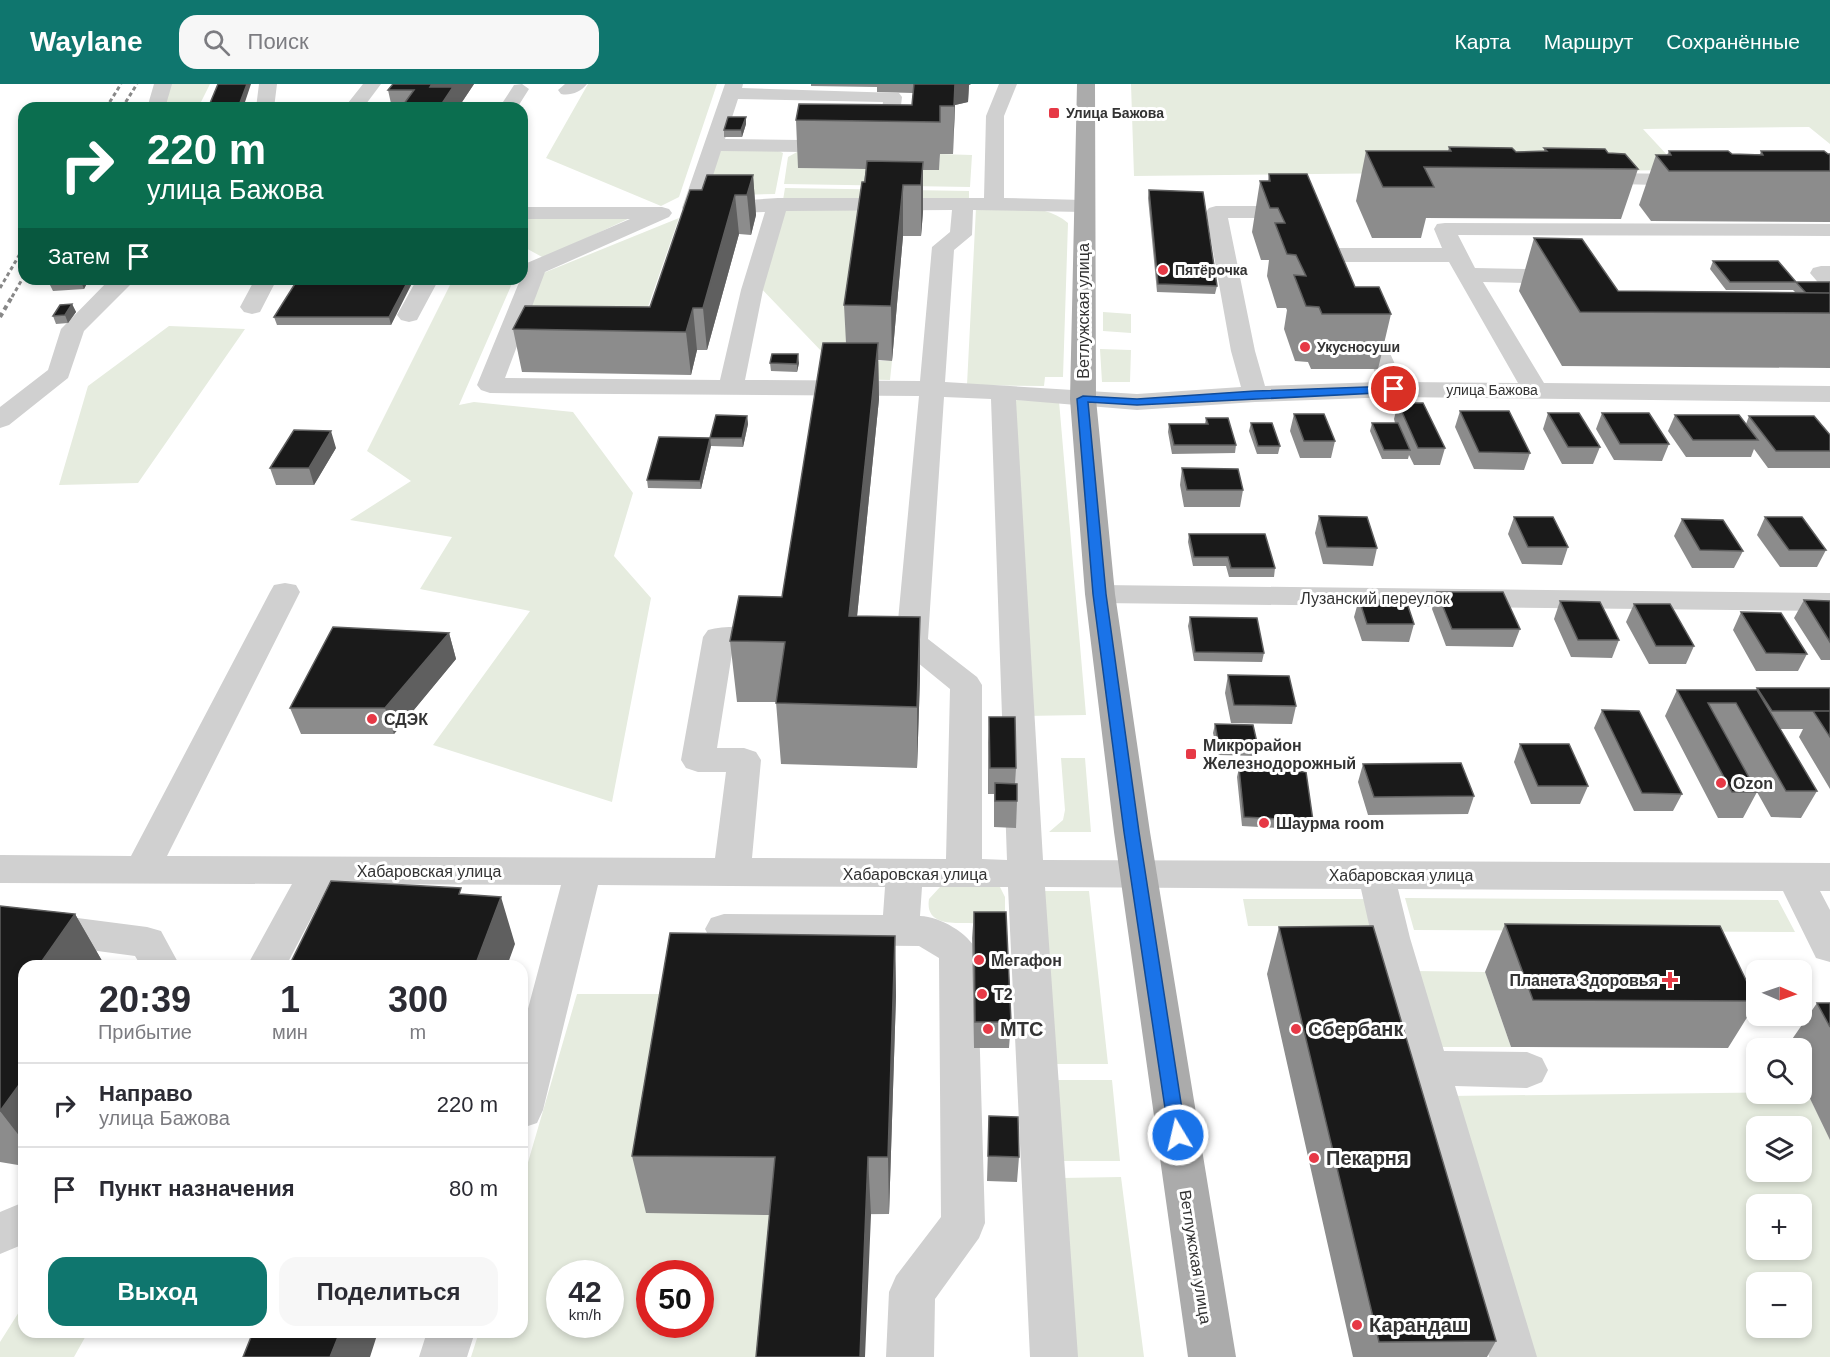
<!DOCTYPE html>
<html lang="ru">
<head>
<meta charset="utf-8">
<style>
	:root { --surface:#fff; --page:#f7f7f7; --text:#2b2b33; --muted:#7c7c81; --line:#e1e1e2; --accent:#0f766e }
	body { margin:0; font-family:Helvetica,sans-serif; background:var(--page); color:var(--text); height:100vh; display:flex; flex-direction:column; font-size:22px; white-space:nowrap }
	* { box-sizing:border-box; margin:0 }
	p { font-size:20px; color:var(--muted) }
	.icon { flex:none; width:33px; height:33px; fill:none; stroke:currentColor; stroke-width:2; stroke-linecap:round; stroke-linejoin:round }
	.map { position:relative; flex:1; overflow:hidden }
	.side { position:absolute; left:18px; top:876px; width:510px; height:378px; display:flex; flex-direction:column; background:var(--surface); border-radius:18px; box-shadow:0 3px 9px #0003 }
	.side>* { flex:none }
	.hud { position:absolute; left:18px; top:18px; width:510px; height:183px; border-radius:18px; box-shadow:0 3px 9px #0003; background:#0b6e4f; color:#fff; overflow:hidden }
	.needle { width:39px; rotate:92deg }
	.fabs { position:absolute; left:1746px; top:876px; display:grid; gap:12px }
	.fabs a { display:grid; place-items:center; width:66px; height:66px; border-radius:12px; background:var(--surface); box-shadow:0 3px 9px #0003; font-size:30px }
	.speed { position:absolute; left:546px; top:1176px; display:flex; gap:12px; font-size:30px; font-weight:700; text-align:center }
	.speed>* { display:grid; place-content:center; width:78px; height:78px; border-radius:50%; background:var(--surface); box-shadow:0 3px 9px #0003; line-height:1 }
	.speed small { font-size:15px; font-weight:400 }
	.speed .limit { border:9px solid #d22; background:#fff; color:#111 }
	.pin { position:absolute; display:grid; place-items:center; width:51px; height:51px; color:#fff; margin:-26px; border:3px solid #fff; border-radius:50%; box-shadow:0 2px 6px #0007 }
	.me { position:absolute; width:66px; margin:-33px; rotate:351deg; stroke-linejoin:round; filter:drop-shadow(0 0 4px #0008) }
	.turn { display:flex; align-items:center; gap:21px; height:126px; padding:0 30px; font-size:27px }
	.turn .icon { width:78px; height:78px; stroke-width:2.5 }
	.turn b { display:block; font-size:42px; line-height:51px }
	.then { display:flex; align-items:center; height:57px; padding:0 30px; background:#0003; gap:12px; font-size:22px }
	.eta { display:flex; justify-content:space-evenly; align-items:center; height:102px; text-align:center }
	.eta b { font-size:36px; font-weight:700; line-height:42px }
	.cta { display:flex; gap:12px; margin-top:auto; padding:12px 30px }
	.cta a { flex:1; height:69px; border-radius:18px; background:var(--accent); color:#fff; font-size:24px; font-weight:700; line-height:69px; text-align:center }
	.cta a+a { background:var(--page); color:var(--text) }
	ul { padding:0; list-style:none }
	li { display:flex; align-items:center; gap:18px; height:84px; padding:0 30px; border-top:2px solid var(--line) }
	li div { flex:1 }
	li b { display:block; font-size:22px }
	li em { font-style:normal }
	header { display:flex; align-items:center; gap:36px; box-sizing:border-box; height:84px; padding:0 30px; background:var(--accent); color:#fff }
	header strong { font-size:28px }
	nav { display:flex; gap:33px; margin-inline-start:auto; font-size:21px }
	.search { width:420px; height:54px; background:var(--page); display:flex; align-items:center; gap:15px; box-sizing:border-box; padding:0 21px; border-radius:18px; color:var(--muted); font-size:22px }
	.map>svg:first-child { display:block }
	.green { fill:#e6ecdf; fill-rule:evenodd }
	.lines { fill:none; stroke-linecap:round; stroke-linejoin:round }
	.minor { fill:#d0d0d0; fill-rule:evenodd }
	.major { fill:#ababab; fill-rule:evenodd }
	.rail-far1 { stroke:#888; stroke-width:3; stroke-dasharray:4 3; stroke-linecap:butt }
	.rail { stroke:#888; stroke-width:4; stroke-dasharray:4.5 4; stroke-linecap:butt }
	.wall { fill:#8c8c8c }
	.shaded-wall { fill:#5f5f5f }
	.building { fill:#1a1a1a; stroke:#5f5f5f; stroke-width:1.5 }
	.route { fill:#1a73e8; stroke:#114b97; stroke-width:1.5 }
	.poi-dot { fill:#e63946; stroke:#fff; stroke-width:2 }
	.labels { text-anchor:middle; stroke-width:6; stroke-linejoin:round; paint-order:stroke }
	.far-poi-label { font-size:14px; font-weight:bold; fill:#333; stroke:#fff; text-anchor:start }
	.far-street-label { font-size:14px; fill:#333; stroke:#fff }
	.street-label { font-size:16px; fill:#333; stroke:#fff }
	.poi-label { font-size:16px; font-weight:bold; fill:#333; stroke:#fff; text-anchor:start }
	.near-poi-label { font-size:20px; font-weight:bold; fill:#333; stroke:#fff; text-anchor:start }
</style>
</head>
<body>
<header>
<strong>Waylane</strong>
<div class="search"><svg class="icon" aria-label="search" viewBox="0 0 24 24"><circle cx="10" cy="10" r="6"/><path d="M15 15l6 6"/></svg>Поиск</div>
<nav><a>Карта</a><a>Маршрут</a><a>Сохранённые</a></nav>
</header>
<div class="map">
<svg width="1830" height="1273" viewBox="0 0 1830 1273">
	<rect width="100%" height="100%" fill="#fff"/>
	<path class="green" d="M170,0H210L198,24H156Z
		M588,0H717L679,113L661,122L546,74Z
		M1131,0H1830V60L1809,43L1643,45L1681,86L1134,92Z
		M721,66L779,67L783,69L775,110L704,112Z
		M797,68H802L799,84L939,86L940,70L972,71L970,103L784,100L788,73Z
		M785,104L969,107V117L783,116Z
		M924,123L923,128L869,127L847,276L892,277L890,296L848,295L758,201L780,124Z
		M976,124C1006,124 1044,118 1068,139L1063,293H1045L1044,302L967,301Z
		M522,133L630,134L544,174L522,162Z
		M679,134L642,240L522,237L536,192Z
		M453,195H514L459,321L474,318L573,328L633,409L614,472L651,514L612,718L433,661L530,527L420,505L452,453L350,436L411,397L367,367Z
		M1103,228L1131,230V249L1103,247Z
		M169,242L245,245L138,399L59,401L88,302Z
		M1100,265L1131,266L1130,298H1102Z
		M1010,316L1059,317L1086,631L1023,632Z
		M1061,674H1085L1091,748H1049L1063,736L1065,726Z
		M949,800L994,801L1000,803L1005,813V832C1002,834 997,838 993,839C986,841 976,839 969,839C951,839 925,841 929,815L940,803Z
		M1037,807H1089L1108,980H1051Z
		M1405,814L1778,816L1795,848L1414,846Z
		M1243,815H1364L1372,842H1248Z
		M1415,887L1485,888L1511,963H1438Z
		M577,910H681L781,1131L769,1273H471L479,1248H522V1099ZM560,1190H610V1240H560ZM650,1190H700V1240H650Z
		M1051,996H1112L1120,1077H1056Z
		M1802,1008H1807L1830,1055V1273H1526L1448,1012ZM1756,1042H1802V1088H1756ZM1756,1120H1802V1166H1756ZM1756,1198H1802V1244H1756Z
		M1121,1093L1144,1273H1073L1061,1094Z
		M24,1220V1248H88L74,1273H0V1258Z"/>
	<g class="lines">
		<path class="minor" d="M154,0H172L165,24H147Z
			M259,0H277L274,24H256Z
			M363,0H381L363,24H344Z
			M522,0L529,5L517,24H499L514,1Z
			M565,0H587C581,8 570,12 561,10L558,6Z
			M725,0H743L742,4L899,9L902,13L896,63L893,67L886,69L721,67L704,119L778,114H984L986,32L999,0H1017L1004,32V114L1083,116L1090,118L1093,122L1090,126L1083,128L973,126L972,151L954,166L945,298L1137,310L1241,303L1231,267L1206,128L1209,124L1216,122H1299L1306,124L1309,128L1306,132L1299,134H1228L1255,267L1265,302L1379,298L1362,257L1346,253L1341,244L1345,239L1353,237L1361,239L1364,243L1380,247L1403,298L1518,299L1449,178H1322L1314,176L1311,171L1314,166L1322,164H1442L1434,145L1437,140L1445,139L1830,140V152L1458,151L1475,184L1567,186L1575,188L1578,193L1575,198L1567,200L1483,198L1544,299L1830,302V318L1394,313L1255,318L1137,326L1016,316L1043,776L1830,779V807H1820L1830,826V878L1816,874L1783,807L1398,805L1410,854L1444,967L1527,968L1542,974L1548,986L1542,998L1527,1004L1455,1002L1537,1273H1489L1372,854L1361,805L1045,803L1078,1273H1030L1008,803H922L920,832C941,833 968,849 977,867L985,1139L979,1154L935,1215L934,1273H886L889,1208L896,1192L941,1133L939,874L919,862L724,860L711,856L705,845L711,834L724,830L883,831L885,803L598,801L543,1026L537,1039L522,1044V947L561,801L329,800L286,882H247L292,800L0,799V771L131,772L270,508L274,501L285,499L296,501L300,508L167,772L715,774L726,688H698L686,684L681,676L703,553L708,546C727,541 752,542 771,547L776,554L771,561L760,564L733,563L717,664H744L756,668L761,676L752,774L946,775L950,605L901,565L896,558L919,312L490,309L481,306L477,301L527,179L630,135H522V123H662L669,125L672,129L669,133L545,188L505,294L720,296L741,206L765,128L709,130L700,127L692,130L685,128L682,124ZM738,15L883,18L877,57L725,55ZM952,126L950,148L932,163L920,297L745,296L763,206L786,127ZM944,313L991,315L1007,776L982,775V601L977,593L928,555Z
			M1591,89L1692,90L1699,92L1702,96L1699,100L1692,102L1584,99L1581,95L1584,91Z
			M1821,182H1830V205L1822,203L1810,189L1813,184Z
			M110,195H136L84,247L68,294L9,341L0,344V323L48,286L61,245Z
			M255,195H277L260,228L252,230L244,228L240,223Z
			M417,195H439L417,236L409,238L401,236L397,231Z
			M1100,501L1830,509V527L1100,519L1089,517L1085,510L1089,503Z
			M0,824L147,843L161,847L180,882H141L135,872L0,854Z
			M24,1118V1160L0,1170V1128Z
			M427,1248H475L467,1273H419Z"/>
		<path class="major" d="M1077,0H1095L1096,315L1115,510L1150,748L1236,1273H1188L1114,748L1085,510L1070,315Z"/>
		<path class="rail-far1" d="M106,24L121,0
			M122,24L137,0
			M0,204L24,163
			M12,213L24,192"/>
		<path class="rail" d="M0,233L13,211"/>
	</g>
	<path class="wall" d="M474,0L458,24H392L388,6Z
		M811,0H971L969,1L968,18L955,21L953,70H940L939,86H923V128L921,152H903L892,277L878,276L879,315L857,532L920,533V594L917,684L781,680L776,618H737L730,557L782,513L846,259L844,221L866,85L798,84L796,36L912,21L913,9L877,8V3L811,2Z
		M746,33V40L742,53H724V46Z
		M1449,63L1516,68L1544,67V64L1608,69L1638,85L1621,135L1426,134L1421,154H1372L1356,117L1366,67H1448Z
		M1669,67L1732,70H1760L1761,67L1830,70V138L1651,137L1639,121L1656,71H1667Z
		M1269,90L1355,203L1391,230L1378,285H1311L1308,278L1295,277L1284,245L1287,226L1286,224H1277L1267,192L1269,176H1261L1252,148L1260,97H1268Z
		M753,91L756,131L751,151L739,150L707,266H697L691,291L522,288L513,245L650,223L702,106Z
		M1149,106L1217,202L1215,210L1157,208L1148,114Z
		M1534,154L1618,207L1795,208L1793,206H1726L1710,185L1713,177L1796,198H1830V284L1562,282L1519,207Z
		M47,195H89L84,205L53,207Z
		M414,195L391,241H277L274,233Z
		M72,220L76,228L68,239L56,240L53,232Z
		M770,279H799L797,288L771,287Z
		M1398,319L1445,364L1440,381H1414L1409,371L1408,375H1382L1370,347L1372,339H1395L1394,335Z
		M1460,327L1530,369L1524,386L1474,385L1455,343Z
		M1548,329L1600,363L1593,380H1562L1543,345Z
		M1602,329L1669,360L1662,377L1614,376L1596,345Z
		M1294,330L1335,357L1331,374H1300L1290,347Z
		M1675,331L1746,340L1749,332L1830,351V384H1768L1754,365L1751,373H1686L1668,347Z
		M747,332L748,340L743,363L711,362L701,405L648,404L647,396L710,354Z
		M1206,334L1236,361L1235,369L1172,370L1168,348L1169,340H1205Z
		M1251,339L1280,362L1278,370H1257L1249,347Z
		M336,364L314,401H276L270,384Z
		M1182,384L1243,406L1240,423H1184L1180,401Z
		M1319,432L1377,464L1373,482L1323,480L1315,449Z
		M1514,433L1568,463L1562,481L1522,480L1508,450Z
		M1765,433L1826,466L1817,483H1780L1757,451Z
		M1682,435L1743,467L1734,484H1692L1674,452Z
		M1189,450L1275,484L1274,493H1229L1226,482H1193L1188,458Z
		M1437,508L1520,545L1513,563L1446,562L1432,525Z
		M1359,515L1414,540L1409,558L1362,557L1354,533Z
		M1804,516L1830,517V576H1821L1794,534Z
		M1560,517L1619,556L1612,574L1571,573L1554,535Z
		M1634,520L1694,562L1686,580H1649L1626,538Z
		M1741,528L1807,570L1798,587H1756L1733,546Z
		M1190,533L1264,569L1262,578L1194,577L1188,542Z
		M449,549L456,575L394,650H301L290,624Z
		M1228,591L1296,622L1292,640L1231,639L1225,609Z
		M1757,604H1830V705L1799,653L1803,645H1780L1817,707L1801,734L1771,733L1757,708L1743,734H1718L1665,632L1677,606H1756Z
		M1602,626L1682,710L1673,727H1634L1594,644Z
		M989,633L1016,684L1015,700L1017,717L1016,744L994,743V710H988V659Z
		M1215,640L1258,663L1256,672L1218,671L1213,649Z
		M1520,660L1588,702L1580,720H1531L1514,678Z
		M1363,680L1474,712L1468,730L1368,731L1358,698Z
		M1239,684L1313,737L1311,746L1242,742L1237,693Z
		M0,822L75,830L105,882H24V1082L0,1078Z
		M974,828L1011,938L1009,964H974L972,854Z
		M1505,840L1756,916V919L1728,964L1511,963L1485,888Z
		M1279,843L1496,1257L1487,1273H1353L1267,890Z
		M895,852L896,912L889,1130L769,1131L646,1129L632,1072Z
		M1817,919H1830V1056L1802,998V964H1786Z
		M989,1032L1019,1073L1017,1098L987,1097Z"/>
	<path class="shaded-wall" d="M247,0H251L243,24H238Z
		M432,0H474L458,24H435L430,3Z
		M955,0H971L969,1L968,18L955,21L953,70Z
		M746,33V40L742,53L741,46Z
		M923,78V128L921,152V101Z
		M753,91L756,131L751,151L747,111Z
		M903,101V152L892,277L891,222Z
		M735,111L739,150L707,266L703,224Z
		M80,195H89L84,205Z
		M409,195H414L391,241L389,233Z
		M72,220L76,228L68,239L65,231Z
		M693,224L697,266L691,291L686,248Z
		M878,259L879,315L851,592L849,532Z
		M798,270L799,279L797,288V280Z
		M747,332L748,340L743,363L742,354Z
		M331,347L336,364L314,401L309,384Z
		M710,354L711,362L701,405L700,397Z
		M920,533V594L917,684V623Z
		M449,549L456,575L394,650L385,624Z
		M501,813L515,860L507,882H475Z
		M75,830L105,882H41L40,880Z
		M895,852L896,912L889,1130L888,1073Z
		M24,994V1058L0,1027Z
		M868,1073L871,1131L865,1273H860Z
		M340,1248H378L370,1273H330Z"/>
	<path class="building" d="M218,0H247L238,24H208Z
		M393,0H432L430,3H453L439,24H401L414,6H388Z
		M914,0H955L954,22H940V38L796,36L799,20L912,21Z
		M728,33H746L741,46H724Z
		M1449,63L1512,64L1516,68L1547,67L1544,64L1605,65L1608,69L1625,70L1638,85L1424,83L1434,103H1383L1366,67H1451Z
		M1669,67H1728L1732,70L1763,71L1761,67H1824L1828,70H1830V87H1669L1656,71H1671Z
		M867,77L923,78L921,101H903L891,222L844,221L862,98H865Z
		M1269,90H1307L1355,203H1379L1391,230H1322L1319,223L1306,222L1294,191L1306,192L1296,171L1287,170L1275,139H1285L1278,124H1270L1260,97H1270Z
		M707,91H753L747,111H735L703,224H693L686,248L513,245L525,222L650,223L690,106H702Z
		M1149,106L1203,108L1217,202L1158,200Z
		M1534,154L1582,155L1618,207L1830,209V229L1580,228Z
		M1713,177H1778L1796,198H1830V209H1806L1796,198H1730Z
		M298,195H409L389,233H274Z
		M72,220L65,231L53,232L60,221Z
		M823,259H878L849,532L920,533L917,623L776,619L785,558L730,557L739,512L782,513Z
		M772,270H798L797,280L770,279Z
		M1398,319H1423L1445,364H1418Z
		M1460,327H1509L1530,369L1479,368Z
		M1548,329H1579L1600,363H1568Z
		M1602,329H1649L1669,360H1620Z
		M1294,330H1324L1335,357H1304Z
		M716,331L747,332L742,354H710Z
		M1675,331H1739L1758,356H1693Z
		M1749,332H1814L1830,351V367H1776Z
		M1206,334H1228L1236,361H1174L1169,340H1208Z
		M1251,339H1272L1280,362H1258Z
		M1372,339H1398L1410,366H1384Z
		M294,346L331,347L309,384H270Z
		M659,353L710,354L700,397L647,396Z
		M1182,384L1238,385L1243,406H1187Z
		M1319,432L1367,433L1377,464L1327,463Z
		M1514,433H1553L1568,463H1528Z
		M1765,433H1802L1826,466H1789Z
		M1682,435L1723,436L1743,467L1700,466Z
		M1189,450H1265L1275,484H1231L1228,473H1194Z
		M1437,508H1503L1520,545H1452Z
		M1359,515L1406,516L1414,540H1367Z
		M1804,516L1830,517V558Z
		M1560,517L1600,518L1619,556H1578Z
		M1634,520H1670L1694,562H1656Z
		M1741,528L1781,529L1807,570L1766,569Z
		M1190,533L1257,534L1264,569L1195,568Z
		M333,543L449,549L385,624H290Z
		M1228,591L1289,592L1296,622L1234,621Z
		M1757,604H1830V627H1772Z
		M1677,606H1757L1817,707H1786L1736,619H1708L1757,708H1732Z
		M1602,626L1639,627L1682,710L1642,709Z
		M1813,627H1830V653Z
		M989,633H1015L1016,684H990Z
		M1215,640L1253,641L1258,663L1219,662Z
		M1520,660H1569L1588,702H1538Z
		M1461,679L1474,712L1374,713L1363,680Z
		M1239,684L1306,688L1313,737L1244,733Z
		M995,699L1017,700V717H995Z
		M331,797L461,804L459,810L501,813L475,882H289Z
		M0,822L75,830L40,880L55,882H24V994L0,1027Z
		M974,828H1006L1011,938H975Z
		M1505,840L1720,842L1756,917L1533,916Z
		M1373,842L1496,1257L1379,1258L1279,843Z
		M670,849L895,852L888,1073H868L860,1273H756L775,1073L632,1072Z
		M1817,919H1830V943Z
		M989,1032L1018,1033L1019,1073L988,1072Z
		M253,1248H340L330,1273H243Z"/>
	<path class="route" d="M1394,302L1399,305L1398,308L1137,321L1088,318L1106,510L1139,748L1186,1051L1184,1056L1178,1058L1171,1056L1169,1051L1124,748L1093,510L1077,315L1083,312L1137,315L1255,307Z"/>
	<g class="poi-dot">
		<rect x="1048" y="23" width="12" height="12" rx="3"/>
		<circle cx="1163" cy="186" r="6"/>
		<circle cx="1305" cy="263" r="6"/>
		<circle cx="372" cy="635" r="6"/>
		<rect x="1185" y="664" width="12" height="12" rx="3"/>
		<circle cx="1721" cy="699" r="6"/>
		<circle cx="1264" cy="739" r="6"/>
		<circle cx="979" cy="876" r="6"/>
		<path d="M1667 887h6v6h6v6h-6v6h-6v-6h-6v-6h6z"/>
		<circle cx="982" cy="910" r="6"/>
		<circle cx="988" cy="945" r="6"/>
		<circle cx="1296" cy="945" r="6"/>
		<circle cx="1314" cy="1074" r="6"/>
		<circle cx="1357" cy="1241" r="6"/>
	</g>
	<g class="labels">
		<g class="far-poi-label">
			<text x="1066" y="34">Улица Бажова</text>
			<text x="1175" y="191">Пятёрочка</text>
			<text x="1317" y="268">Укусносуши</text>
		</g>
		<g class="far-street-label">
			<text x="1492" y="311">улица Бажова</text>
		</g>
		<g class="street-label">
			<text transform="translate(1083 227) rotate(-90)" y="6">Ветлужская улица</text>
			<text x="1375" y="520">Лузанский переулок</text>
			<text x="429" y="793">Хабаровская улица</text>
			<text x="915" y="796">Хабаровская улица</text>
			<text x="1401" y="797">Хабаровская улица</text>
			<text transform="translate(1196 1173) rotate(81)" y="6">Ветлужская улица</text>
		</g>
		<g class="poi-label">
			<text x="384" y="641">СДЭК</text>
			<text x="1203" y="667">Микрорайон<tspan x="1203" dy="18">Железнодорожный</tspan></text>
			<text x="1733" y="705">Ozon</text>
			<text x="1276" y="745">Шаурма room</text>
			<text x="991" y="882">Мегафон</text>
			<text x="1658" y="902" text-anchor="end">Планета Здоровья</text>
			<text x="994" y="916">T2</text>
		</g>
		<g class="near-poi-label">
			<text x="1000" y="952">МТС</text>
			<text x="1308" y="952">Сбербанк</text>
			<text x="1326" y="1081">Пекарня</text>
			<text x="1369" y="1248">Карандаш</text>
		</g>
	</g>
</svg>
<div class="fabs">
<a><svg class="needle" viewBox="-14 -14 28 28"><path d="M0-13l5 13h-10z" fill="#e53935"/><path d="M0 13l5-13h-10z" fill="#7c7c81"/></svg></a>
<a><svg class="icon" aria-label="search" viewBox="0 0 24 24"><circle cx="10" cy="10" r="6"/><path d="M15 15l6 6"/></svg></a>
<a><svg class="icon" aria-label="layers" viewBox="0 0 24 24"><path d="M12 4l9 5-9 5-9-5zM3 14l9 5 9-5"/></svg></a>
<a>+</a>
<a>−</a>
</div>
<div class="speed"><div>42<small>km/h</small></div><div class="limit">50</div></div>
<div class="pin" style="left:1394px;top:305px;background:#d93025"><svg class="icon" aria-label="arrive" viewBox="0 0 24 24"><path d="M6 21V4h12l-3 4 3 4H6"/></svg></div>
<svg class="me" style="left:1178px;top:1051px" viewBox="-20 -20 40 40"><circle r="17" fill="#1a73e8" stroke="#fff" stroke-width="3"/><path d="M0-11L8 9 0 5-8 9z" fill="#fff"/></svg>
<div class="hud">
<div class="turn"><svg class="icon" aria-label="right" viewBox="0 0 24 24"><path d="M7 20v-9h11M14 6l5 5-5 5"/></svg><div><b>220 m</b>улица Бажова</div></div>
<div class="then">Затем<svg class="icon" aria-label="arrive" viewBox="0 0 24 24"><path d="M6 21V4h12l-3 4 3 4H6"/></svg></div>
</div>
<section class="side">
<div class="eta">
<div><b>20:39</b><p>Прибытие</p></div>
<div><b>1</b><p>мин</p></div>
<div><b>300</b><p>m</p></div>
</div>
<ul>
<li><svg class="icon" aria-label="right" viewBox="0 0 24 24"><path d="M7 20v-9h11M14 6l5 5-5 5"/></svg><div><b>Направо</b><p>улица Бажова</p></div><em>220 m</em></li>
<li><svg class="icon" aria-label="arrive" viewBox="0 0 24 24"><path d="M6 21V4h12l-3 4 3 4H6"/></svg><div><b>Пункт назначения</b></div><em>80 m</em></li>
</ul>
<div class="cta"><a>Выход</a><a>Поделиться</a></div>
</section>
</div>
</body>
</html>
